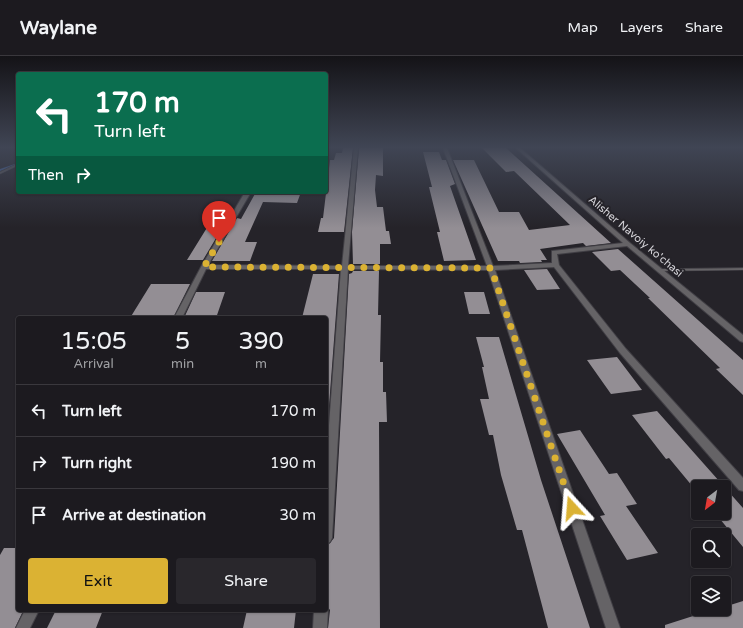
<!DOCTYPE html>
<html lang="en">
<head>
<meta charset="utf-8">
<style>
	:root { --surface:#1c1a1f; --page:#29272c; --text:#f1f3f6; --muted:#a0a1a4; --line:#3a383d; --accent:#dbb233 }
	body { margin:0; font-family:"Varela Round",sans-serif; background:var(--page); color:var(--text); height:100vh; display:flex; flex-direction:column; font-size:15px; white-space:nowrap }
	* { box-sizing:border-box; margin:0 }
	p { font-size:13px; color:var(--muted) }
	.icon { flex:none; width:22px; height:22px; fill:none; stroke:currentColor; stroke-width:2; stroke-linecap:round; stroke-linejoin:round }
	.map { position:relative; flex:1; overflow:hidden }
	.panel { position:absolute; left:16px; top:260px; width:312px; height:296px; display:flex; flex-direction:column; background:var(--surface); border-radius:4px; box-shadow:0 1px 3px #0004,0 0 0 1px var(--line) }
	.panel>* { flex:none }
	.guide { position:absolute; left:16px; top:16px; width:312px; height:122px; border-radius:4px; box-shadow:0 1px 3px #0004,0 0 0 1px var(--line); background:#0b6e4f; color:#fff; overflow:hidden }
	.needle { width:26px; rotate:211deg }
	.fabs { position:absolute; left:691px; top:424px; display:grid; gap:8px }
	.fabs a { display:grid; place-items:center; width:40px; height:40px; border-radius:4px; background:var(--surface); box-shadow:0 1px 3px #0004,0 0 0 1px var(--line); font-size:20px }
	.pin { position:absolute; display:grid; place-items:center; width:34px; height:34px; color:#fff; margin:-41px -17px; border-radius:50% 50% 50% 0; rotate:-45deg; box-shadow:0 0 4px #0007 }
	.pin .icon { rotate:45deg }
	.me { position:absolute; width:44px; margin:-22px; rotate:341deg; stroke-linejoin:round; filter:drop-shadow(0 0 3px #0008) }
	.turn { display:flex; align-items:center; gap:14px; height:84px; padding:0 12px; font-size:18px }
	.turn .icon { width:52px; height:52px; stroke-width:2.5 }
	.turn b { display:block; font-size:28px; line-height:34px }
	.then { display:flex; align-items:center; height:38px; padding:0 12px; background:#0003; gap:8px; font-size:15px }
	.eta { display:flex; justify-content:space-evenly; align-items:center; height:68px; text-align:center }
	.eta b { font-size:24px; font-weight:600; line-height:28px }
	.primary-button { display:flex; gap:8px; margin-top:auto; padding:8px 12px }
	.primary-button a { flex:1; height:46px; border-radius:4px; background:var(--accent); color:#111; font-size:16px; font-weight:600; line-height:46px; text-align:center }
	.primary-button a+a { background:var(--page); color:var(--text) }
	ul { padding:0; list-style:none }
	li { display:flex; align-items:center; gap:12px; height:52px; padding:0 12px; border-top:1px solid var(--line) }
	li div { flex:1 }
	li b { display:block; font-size:15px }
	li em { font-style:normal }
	header { display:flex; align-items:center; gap:24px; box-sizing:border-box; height:56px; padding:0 20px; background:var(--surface); border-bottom:1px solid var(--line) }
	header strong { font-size:19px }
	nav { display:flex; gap:22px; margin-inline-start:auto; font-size:14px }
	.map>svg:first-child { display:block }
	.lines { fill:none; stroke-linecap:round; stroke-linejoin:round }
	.stream { stroke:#4a73bb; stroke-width:2 }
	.building { fill:#938e94 }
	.service-casing { stroke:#413f45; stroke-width:1 }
	.minor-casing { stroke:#413f45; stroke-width:2 }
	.service { fill:#656366; fill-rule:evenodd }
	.minor { fill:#656366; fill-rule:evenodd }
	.route { stroke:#dbb233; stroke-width:7; stroke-dasharray:0 12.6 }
	.labels { text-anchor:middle; stroke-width:4; stroke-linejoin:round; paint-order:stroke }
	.far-street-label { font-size:11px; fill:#d5d4d9; stroke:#252329 }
</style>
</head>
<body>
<header>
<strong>Waylane</strong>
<nav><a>Map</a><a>Layers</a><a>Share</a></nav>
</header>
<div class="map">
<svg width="743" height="572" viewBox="0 0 743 572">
	<rect width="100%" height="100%" fill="#252329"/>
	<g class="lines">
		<path class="stream" d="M0,114L18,108"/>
	</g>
	<path class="building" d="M343,92H353L344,176H318L321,162H323L330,104H334L336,97H342Z
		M359,92H383V120L376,119L375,134L377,151H383L386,175H389L391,188H380V208H353L352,176Z
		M482,92H506L611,187L586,190L583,187L540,193L547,204H541L542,206L520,207L519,205H498L453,104H474L499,156H519L529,174L570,169L514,115L506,116Z
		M423,96H439L442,104H446L455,128L450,130L476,204L444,205L437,176H440L429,131H432Z
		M256,136H301L297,147L263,146L245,186H257L250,205H212L237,162L241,163Z
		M213,162H228L203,204H187Z
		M618,193L743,304V339L716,313L720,312L648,242H650L620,214L611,215L592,196Z
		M547,213L560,233L537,234L524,214Z
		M353,215H379L378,259H381L380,306H383V336H386L387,366H379L380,572H328L330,554L326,549L329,488L334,482L349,218L352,217Z
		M313,218H339L329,350H326V262H302Z
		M151,228H190L173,262H130Z
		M196,236H225L216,262H184Z
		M464,236H484L490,258H469Z
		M476,281H499L541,424L590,572H548L522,474H517L501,419L493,379H489L480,343H489L482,311H484Z
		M617,301L642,334L611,338L587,304Z
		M657,355L743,452V491L715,457H724V431H693L669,402L666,403L632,359Z
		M580,374L609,418L617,417L637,448L626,450L658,497L627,504L600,460L605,459L557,378Z
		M4,492H18V555H23L15,572H0V499Z
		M743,545V572H665V569L715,553H724V551Z
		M56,554H103L96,572H47Z
		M247,554H296L294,572H243Z"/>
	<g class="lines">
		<g class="service-casing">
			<path id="service" d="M15,109L17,110L0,118V116Z
				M743,212V214L662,215L660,214L662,213Z"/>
		</g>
		<g class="minor-casing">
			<path id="minor" d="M354,92H358L348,210H487L443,92H447L493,210L552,207V195L623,187L516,92H520L630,187L743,279V286L740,285L627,190L557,198L559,209L626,293L743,422V435L739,434L620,297L554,211L495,214L620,572H606L488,214L348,213L332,482L330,486L326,488V408L341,213H206L182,262H174L201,211L245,136H251L208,209L342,210Z
				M326,550L328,554L327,572H313L314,554H326Z
				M25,554H39L30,572H16Z"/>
		</g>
		<use href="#service" class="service"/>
		<use href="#minor" class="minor"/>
	</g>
	<linearGradient id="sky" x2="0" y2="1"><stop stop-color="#141317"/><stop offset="0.53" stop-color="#404554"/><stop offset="1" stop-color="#404554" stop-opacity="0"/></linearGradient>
	<rect width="743" height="172" fill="url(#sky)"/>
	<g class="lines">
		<path class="route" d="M219,186L204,211L491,212L572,452"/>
	</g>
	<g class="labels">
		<g class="far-street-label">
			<text transform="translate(636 180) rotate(40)" y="4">Alisher Navoiy ko'chasi</text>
		</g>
	</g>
</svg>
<div class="fabs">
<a><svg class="needle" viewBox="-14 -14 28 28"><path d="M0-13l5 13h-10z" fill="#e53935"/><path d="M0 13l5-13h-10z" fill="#a0a1a4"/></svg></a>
<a><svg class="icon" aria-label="search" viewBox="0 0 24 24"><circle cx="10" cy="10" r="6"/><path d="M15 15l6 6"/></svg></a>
<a><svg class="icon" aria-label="layers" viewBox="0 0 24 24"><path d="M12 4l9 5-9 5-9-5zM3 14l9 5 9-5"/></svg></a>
</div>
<div class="pin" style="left:219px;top:186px;background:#d93025"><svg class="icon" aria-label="arrive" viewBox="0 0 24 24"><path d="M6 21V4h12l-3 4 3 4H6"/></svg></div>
<svg class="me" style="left:572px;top:452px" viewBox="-20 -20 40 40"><path d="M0-17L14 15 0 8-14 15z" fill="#dbb233" stroke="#fff" stroke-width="4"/></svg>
<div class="guide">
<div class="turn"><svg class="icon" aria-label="left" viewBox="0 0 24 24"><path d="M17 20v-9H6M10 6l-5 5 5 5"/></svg><div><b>170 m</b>Turn left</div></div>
<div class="then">Then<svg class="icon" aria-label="right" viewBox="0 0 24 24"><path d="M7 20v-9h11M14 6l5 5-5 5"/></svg></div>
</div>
<section class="panel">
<div class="eta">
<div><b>15:05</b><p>Arrival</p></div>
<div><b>5</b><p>min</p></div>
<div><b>390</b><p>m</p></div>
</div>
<ul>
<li><svg class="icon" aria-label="left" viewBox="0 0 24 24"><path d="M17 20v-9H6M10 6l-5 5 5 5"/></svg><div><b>Turn left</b></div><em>170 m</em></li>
<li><svg class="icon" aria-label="right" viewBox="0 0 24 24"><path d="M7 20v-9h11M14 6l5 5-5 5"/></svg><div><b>Turn right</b></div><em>190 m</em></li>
<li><svg class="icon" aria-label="arrive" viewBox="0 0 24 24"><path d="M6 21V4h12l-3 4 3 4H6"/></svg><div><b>Arrive at destination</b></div><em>30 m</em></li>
</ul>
<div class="primary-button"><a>Exit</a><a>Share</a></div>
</section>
</div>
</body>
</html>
